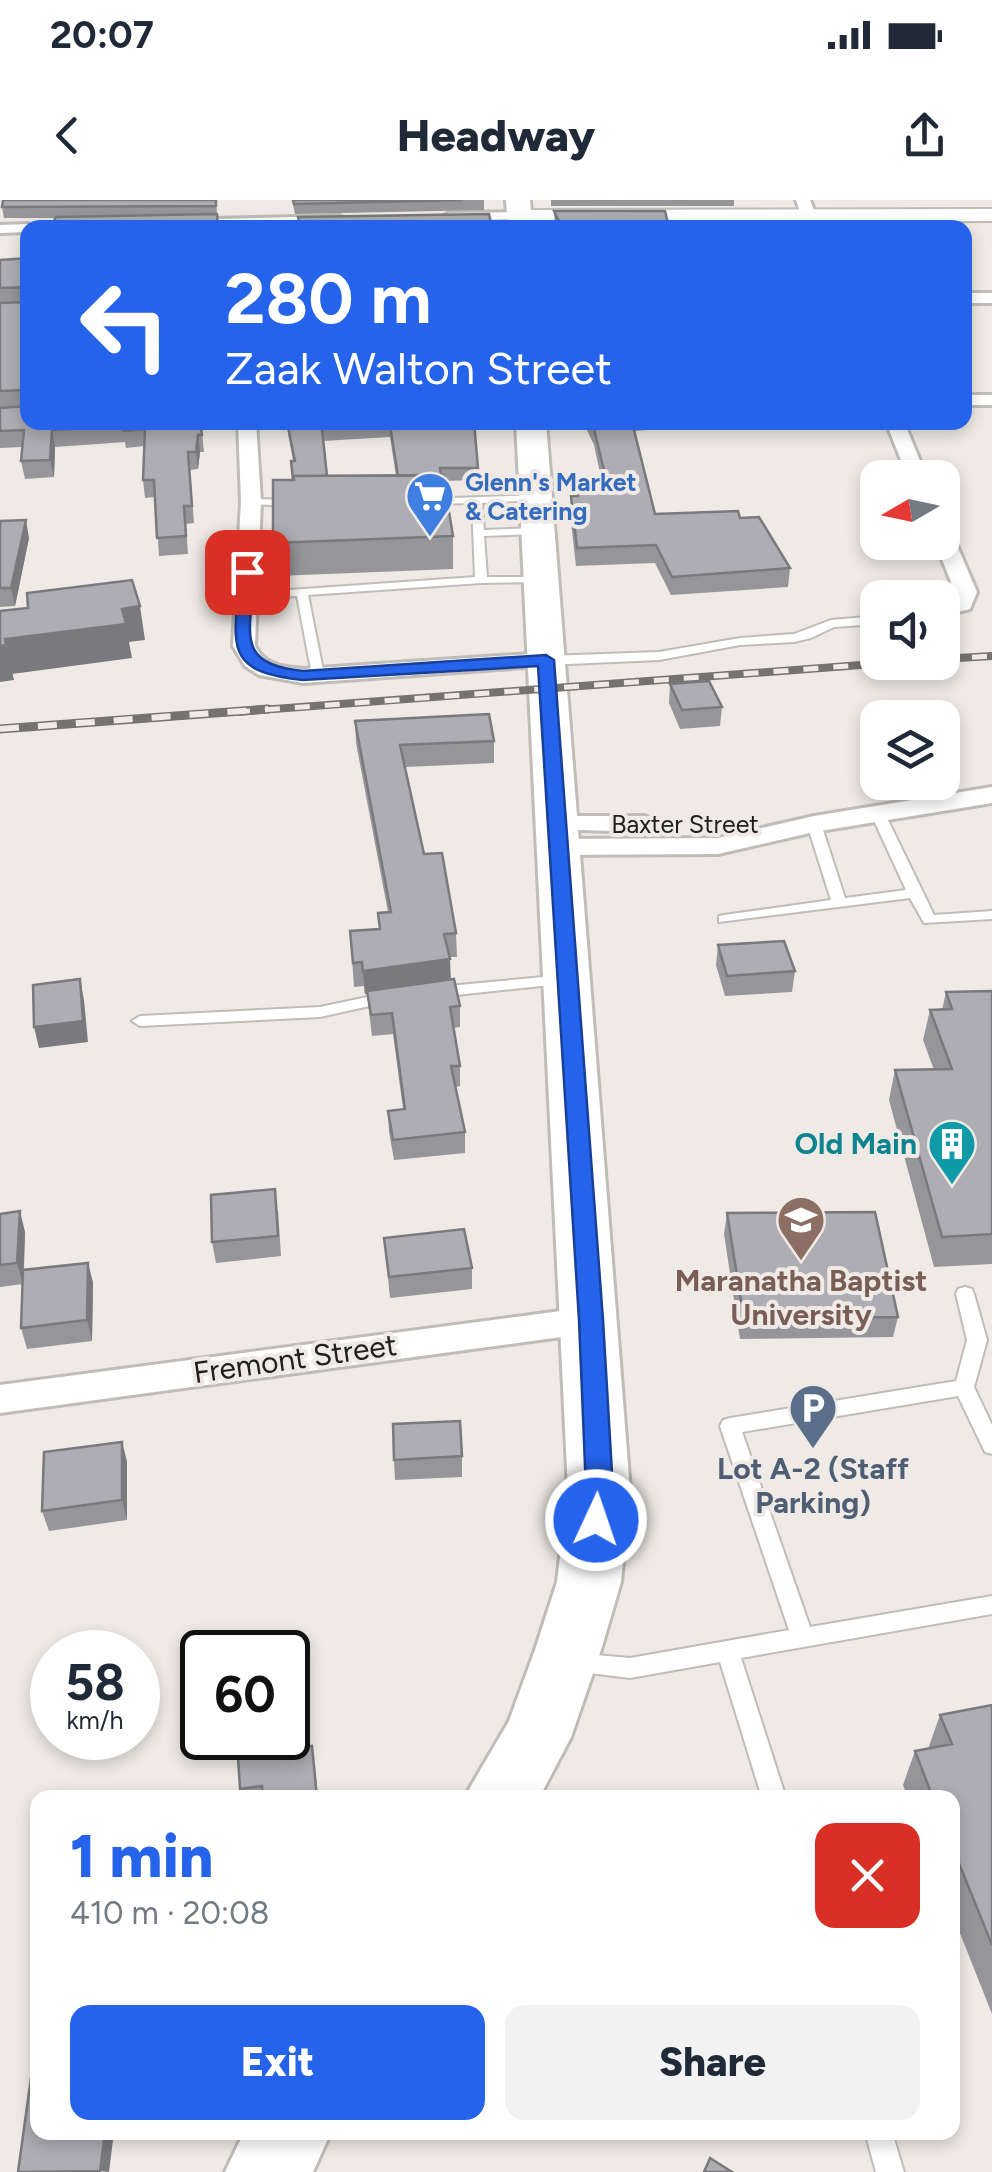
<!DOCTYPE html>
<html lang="en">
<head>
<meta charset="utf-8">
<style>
	:root { --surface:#fff; --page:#f2f2f3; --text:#1f2937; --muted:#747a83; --accent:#2563eb }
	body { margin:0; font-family:Figtree,sans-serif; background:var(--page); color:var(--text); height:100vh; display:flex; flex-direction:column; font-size:38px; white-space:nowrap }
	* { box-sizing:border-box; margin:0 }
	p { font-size:32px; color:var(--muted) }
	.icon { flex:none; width:55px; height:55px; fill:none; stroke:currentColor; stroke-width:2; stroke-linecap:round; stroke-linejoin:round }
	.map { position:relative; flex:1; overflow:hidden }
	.details { position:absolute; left:30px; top:1590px; width:930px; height:350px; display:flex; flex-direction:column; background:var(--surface); border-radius:20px; box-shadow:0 5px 15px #0003 }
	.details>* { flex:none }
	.hud { position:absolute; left:20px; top:20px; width:952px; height:210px; border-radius:20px; box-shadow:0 5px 15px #0003; background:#2563eb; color:#fff; overflow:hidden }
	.needle { width:65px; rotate:261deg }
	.controls { position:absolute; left:860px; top:260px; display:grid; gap:20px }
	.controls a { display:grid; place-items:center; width:100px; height:100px; border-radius:20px; background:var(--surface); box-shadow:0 5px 15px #0003; font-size:50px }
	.speed { position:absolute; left:30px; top:1430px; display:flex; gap:20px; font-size:50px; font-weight:700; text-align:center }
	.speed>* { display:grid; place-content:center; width:130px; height:130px; border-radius:50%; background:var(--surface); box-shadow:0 5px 15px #0003; line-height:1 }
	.speed small { font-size:25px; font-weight:400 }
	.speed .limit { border:5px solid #111; border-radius:15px; background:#fff; color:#111 }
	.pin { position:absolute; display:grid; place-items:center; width:85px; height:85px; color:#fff; margin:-42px; border-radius:20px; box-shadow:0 5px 15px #0006 }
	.me { position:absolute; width:110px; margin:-55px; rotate:3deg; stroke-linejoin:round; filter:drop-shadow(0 0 8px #0008) }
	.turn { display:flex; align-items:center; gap:35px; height:210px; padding:0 40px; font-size:45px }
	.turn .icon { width:130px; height:130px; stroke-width:2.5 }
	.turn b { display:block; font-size:70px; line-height:85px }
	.round { display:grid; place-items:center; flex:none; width:105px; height:105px; border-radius:20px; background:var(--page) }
	.summary { display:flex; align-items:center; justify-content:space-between; height:170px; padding:0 40px }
	h1 { font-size:60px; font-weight:800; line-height:75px; color:var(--accent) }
	.action { display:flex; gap:20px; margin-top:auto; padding:20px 40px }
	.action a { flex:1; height:115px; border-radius:20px; background:var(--accent); color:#fff; font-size:40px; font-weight:800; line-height:115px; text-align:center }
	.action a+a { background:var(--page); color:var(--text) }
	.status { display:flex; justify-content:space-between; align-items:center; height:70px; padding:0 50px; background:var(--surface); direction:ltr }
	.status svg { height:28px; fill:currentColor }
	header { display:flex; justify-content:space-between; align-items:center; height:130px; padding:0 40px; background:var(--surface); font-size:45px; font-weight:800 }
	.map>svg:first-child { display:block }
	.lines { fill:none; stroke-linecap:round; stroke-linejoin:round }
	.lane-casing { stroke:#c0bcb7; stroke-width:4 }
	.street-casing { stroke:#c0bcb7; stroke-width:6 }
	.secondary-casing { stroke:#c0bcb7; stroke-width:4 }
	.primary-casing { stroke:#c0bcb7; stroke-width:6 }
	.lane { fill:#fff; fill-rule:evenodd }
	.street { fill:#fff; fill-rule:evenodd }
	.secondary { fill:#fff; fill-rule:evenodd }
	.primary { fill:#fff; fill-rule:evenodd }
	.rail-far1-casing { stroke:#76726f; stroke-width:8 }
	.rail-casing { stroke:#76726f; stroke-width:9 }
	.rail-far1 { stroke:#efeae5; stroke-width:5; stroke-dasharray:15; stroke-linecap:butt }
	.rail { stroke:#efeae5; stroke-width:6; stroke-dasharray:19; stroke-linecap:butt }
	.wall { fill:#96959a; fill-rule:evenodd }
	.shaded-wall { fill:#7a797d }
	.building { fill:#aeadb3; stroke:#7a797d; stroke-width:2.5 }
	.route { fill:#2563eb; stroke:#184099; stroke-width:2.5 }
	.labels { text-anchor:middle; stroke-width:8; stroke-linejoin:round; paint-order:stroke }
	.far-shop-label { font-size:25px; font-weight:bold; fill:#366cbe; stroke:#efeae5; text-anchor:start }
	.far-street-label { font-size:25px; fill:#22201e; stroke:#efeae5 }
	.culture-label { font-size:30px; font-weight:bold; fill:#0d838f; stroke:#efeae5; text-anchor:end }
	.education-label { font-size:30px; font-weight:bold; fill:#785e54; stroke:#efeae5 }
	.street-label { font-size:30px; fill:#22201e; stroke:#efeae5 }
	.service-label { font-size:30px; font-weight:bold; fill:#4e5e75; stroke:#efeae5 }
</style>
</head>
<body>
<div class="status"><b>20:07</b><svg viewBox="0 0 49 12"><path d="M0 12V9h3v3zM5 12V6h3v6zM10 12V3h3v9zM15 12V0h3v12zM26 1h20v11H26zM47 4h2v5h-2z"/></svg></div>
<header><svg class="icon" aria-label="back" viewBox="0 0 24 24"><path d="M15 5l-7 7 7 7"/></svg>Headway<svg class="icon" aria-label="share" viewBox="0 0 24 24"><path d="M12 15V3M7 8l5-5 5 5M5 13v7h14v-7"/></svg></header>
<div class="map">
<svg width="992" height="1972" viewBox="0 0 992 1972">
	<rect width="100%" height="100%" fill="#efeae5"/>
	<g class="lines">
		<g class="lane-casing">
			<path id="lane" d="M540,295L541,297L536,300L482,303L484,330L538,328L543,331L538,334L484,336L487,377H541L547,380L545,382L481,383L308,395L324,475L322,478L312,475L297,396L246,399L240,396L246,393L475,377L472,303L427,304L422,301L423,299Z
				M251,299L296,300L301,303L296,306L247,304V300Z
				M958,402L968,404L957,415L942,417V410L949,409Z
				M878,416V424L834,427L811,438L794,442L740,445L659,460L569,464H546L540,460L546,456L659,452L740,438L794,434L831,420Z
				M878,610L885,614L934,715L992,711V719L924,723L910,698L719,722V716L724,715L831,700L807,624L814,620L821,624L845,698L906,690L871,614Z
				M565,775L570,777L573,780L570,783L437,797L429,792L437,787Z
				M391,792L399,797L397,800L320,817L140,826L132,821L140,816L320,807Z
				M965,1087L972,1089L974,1094L987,1140L974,1187L992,1225V1254L985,1252L958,1196L742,1232L810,1427L992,1396V1414L741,1458L786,1598H762L720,1462L630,1478L565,1470L562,1463L565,1456L573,1453L630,1458L789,1430L720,1226L723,1220L730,1218L956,1181L967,1140L956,1094L958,1089Z
				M865,1932H892L904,1972H876Z"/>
		</g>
		<g class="street-casing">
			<path id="street" d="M796,0H810L821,28H806Z
				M519,12L526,16L524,19L449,21L442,17L449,13Z
				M340,16L347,20L345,23L170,28L167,24L174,20Z
				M95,22L101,28H37L44,24Z
				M0,25L28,24L35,28H28V32L0,33Z
				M965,93H992V103H965Z
				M965,195H992V205H965Z
				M238,222H256L261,302L255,446C265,466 283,467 303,469L546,453L557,460L554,465L303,483L259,475L245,466L233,446L241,302Z
				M886,222H904L927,278H908Z
				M942,328L952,334L977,392L970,409L962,411L951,404L955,392L935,342H942Z
				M992,587V603L814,632L718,654L556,655L543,647L556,639L718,638L814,616Z
				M556,616H645L658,624L645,632L547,629L543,624Z
				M591,1107L603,1111L608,1120L603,1129L591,1133L0,1213V1185Z"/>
		</g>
		<g class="secondary-casing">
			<path id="secondary" d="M992,9V21L519,22L508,16L519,10Z"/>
		</g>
		<g class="primary-casing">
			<path id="primary" d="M506,0H530L532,28H508Z
				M516,222H546L630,1290L621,1382L601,1450L571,1537L539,1598H464L509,1521L535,1450L557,1382L568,1290Z
				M244,1932H331L313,1972H225Z"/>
		</g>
		<use href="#lane" class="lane"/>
		<use href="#street" class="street"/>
		<use href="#secondary" class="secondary"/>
		<use href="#primary" class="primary"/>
		<g class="rail-far1-casing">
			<path id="rail-far1" d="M942,459L992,456
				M235,512L901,462"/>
		</g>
		<g class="rail-casing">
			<path id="rail" d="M0,529L268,509"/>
		</g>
		<use href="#rail-far1" class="rail-far1"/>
		<use href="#rail" class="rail"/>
	</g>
	<path class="wall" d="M216,0L218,28L55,18H4L2,7Z
		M292,0H484V10L295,14Z
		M551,0H734V6H551Z
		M554,11L669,28H555Z
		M28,58V222H201L204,252H200L198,269L190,270L194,323L186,324L188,354L159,356L155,297L145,298L143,280L144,246L126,248L125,242L55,247L54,277L25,279L21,261L22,247L0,248V60Z
		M286,222H474L478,280L444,281L453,336V369L276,376L273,343L293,280V261ZM390,237L396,276H327L323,241Z
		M583,222H724V224L634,231L655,314L740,318L790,368L788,387L671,395L655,363L576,366L570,314L571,296H577V287H603L594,245Z
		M0,321L29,338L15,406L0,407Z
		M670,484L722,507L720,526L680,529L669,503Z
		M355,521L494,541V563L405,567L424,654L456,733L457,757H450V779L460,806V827L453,828L460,866V886L455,887L465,932V953L394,960L389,932L388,911L403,909L393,834L372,836L367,794H365L364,786L354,787L350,731L379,729L378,713L388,712L356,543Z
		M718,745L795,771L792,792L725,796L716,765Z
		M992,791V1064L934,1067L889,900L895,870H934L923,840L930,810H942L946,792Z
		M278,1010L281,1056L216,1063L212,1042Z
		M727,1013L898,1117L893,1137L740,1139L724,1034Z
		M0,1014L25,1032L24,1070L88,1063L93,1083L92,1141L27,1149L21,1128L23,1084L0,1087Z
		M384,1038L472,1068V1089L390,1098Z
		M122,1242L127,1262V1320L49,1331L42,1311Z
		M462,1256V1277L395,1280L394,1260Z
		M992,1505V1814L952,1713V1598H908L903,1585L915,1551L928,1549L940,1515Z
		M315,1565L318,1598H242L240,1589Z"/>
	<path class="shaded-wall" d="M52,230L55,247L54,277L50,260Z
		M198,235L200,252L198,269L196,252Z
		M26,320L29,338L15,406L11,388Z
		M140,406L145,440L129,442L132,458L12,474L5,439L122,409Z
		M6,445L14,480L0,482V446Z
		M450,759L451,783L365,794L363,771Z
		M80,779L84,800L88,842L39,848L34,827Z
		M20,1011L25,1032L23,1084L17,1063Z
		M88,1063L93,1083L92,1141L87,1120Z
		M122,1242L127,1262V1320L122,1300Z
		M105,1932H114L109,1972L100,1971Z"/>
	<path class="building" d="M3,0H216V6L2,7Z
		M293,0H463L294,4Z
		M554,11H665L669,28H562Z
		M217,14L218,28H50L56,17Z
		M489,14L492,27L287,28V22H299L298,17Z
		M28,58V87L0,88V60Z
		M28,102V192L25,190L0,191V103Z
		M28,206V222H200L202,235H198L196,252H188L192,306H184L186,336L157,338L154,280H143L145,229L123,231V226L52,230L50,260L21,261L24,230L0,231V208Z
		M287,222H474L478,268H440L441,275L398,276L390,225L322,229L327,276H293V280L291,261H295Z
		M592,222H632L655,314L738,311L740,318L759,317L790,368L672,377L656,345L577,348L571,296H578L577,287H608L594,229Z
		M443,275L453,336L273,343V280H294L293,276Z
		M26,320L11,388H0V321Z
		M132,380L140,406L122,409L126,424L5,439L6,445L0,446V411L28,408L27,393Z
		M709,481L722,507L682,510L670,484Z
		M489,514L494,541L400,545L424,654L442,653L456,733L444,734L450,759L363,771L362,762L353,763L350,731L380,729L378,713L391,712L355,521Z
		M784,741L795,771L727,776L718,745Z
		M80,779L83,821L34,827L33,785Z
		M454,779L460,806L450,807L460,866H451L465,932L393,940L388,911L405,909L392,813L371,815L367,791Z
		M992,791V1034L942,1037L895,870L952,869L930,810L952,809L946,792Z
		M275,989L278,1036L212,1042L211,995Z
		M20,1011L17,1063L0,1065V1014Z
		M875,1012L898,1117L744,1119L727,1013Z
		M464,1029L472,1068L389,1077L384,1038Z
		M88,1063L87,1120L21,1128L23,1070Z
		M460,1221L462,1256L394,1260L393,1224Z
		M122,1242V1300L42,1311L44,1252Z
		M992,1505V1745L952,1646V1598H933L915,1551L952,1544L940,1515Z
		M312,1546L317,1598H263L262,1586L240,1589L238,1557Z
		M31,1878H38V1932H105L100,1971L18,1972Z
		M710,1958L732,1972H704Z"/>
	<path class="route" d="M247,368L254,372C252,431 232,464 303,471L546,455L554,460L603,1120L613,1290L606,1329L596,1332L586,1329L582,1320L586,1290L579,1120L538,466L303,480C219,472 236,442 239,372Z"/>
	<defs>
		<g id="supermarket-pin" transform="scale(2.5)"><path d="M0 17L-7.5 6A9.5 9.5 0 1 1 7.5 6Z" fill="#3f7fe0" stroke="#efeae5"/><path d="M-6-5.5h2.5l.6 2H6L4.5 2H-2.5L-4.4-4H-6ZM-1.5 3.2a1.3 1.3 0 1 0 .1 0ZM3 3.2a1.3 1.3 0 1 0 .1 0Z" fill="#fff"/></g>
		<g id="building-pin" transform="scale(2.5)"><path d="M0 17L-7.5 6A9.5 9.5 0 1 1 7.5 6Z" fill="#0f9aa8" stroke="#efeae5"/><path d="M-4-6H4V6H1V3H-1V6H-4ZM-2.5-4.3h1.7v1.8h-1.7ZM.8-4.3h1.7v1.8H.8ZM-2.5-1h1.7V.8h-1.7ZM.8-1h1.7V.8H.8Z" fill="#fff"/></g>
		<g id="university-pin" transform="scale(2.5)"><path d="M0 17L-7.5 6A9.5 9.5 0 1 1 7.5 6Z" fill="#8d6e63" stroke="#efeae5"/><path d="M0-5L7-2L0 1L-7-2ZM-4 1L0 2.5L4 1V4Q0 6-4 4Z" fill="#fff"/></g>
		<g id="parking-pin" transform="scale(2.5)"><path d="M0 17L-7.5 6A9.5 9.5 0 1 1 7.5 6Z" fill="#5c6f8a" stroke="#efeae5"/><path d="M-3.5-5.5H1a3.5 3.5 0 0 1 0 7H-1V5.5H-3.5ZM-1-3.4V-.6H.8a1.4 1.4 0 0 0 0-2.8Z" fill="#fff"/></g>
	</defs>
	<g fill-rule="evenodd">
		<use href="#supermarket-pin" x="430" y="296"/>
		<use href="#building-pin" x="952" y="944"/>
		<use href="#university-pin" x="801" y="1020"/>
		<use href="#parking-pin" x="813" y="1208"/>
	</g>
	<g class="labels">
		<g class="far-shop-label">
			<text x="465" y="291">Glenn's Market<tspan x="465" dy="29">&amp; Catering</tspan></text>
		</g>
		<g class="far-street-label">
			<text x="685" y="633">Baxter Street</text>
		</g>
		<g class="culture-label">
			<text x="917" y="954">Old Main</text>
		</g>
		<g class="education-label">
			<text x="801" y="1091">Maranatha Baptist<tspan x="801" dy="34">University</tspan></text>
		</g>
		<g class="street-label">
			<text transform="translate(295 1159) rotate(-8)" y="10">Fremont Street</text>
		</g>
		<g class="service-label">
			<text x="813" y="1279">Lot A-2 (Staff<tspan x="813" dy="34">Parking)</tspan></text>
		</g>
	</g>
</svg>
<div class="controls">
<a><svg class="needle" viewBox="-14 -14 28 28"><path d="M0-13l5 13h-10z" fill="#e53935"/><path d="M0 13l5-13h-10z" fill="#747a83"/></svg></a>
<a><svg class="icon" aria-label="sound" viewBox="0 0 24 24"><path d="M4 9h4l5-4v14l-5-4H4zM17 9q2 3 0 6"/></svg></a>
<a><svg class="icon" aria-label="layers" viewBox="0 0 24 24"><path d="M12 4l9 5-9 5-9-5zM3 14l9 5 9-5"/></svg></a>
</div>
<div class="speed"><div>58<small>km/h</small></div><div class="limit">60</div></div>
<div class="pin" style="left:247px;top:372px;background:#d93025"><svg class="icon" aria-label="arrive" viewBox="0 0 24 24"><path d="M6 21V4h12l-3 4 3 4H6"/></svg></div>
<svg class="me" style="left:596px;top:1320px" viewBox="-20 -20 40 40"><circle r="17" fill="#2563eb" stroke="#fff" stroke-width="3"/><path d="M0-11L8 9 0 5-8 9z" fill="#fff"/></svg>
<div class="hud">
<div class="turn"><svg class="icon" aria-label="left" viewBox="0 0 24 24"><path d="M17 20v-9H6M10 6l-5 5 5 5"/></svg><div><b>280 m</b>Zaak Walton Street</div></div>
</div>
<section class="details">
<div class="summary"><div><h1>1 min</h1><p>410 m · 20:08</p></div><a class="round" style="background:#d93025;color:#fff"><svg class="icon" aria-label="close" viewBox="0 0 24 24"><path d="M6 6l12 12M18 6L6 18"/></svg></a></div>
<div class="action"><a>Exit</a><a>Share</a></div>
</section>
</div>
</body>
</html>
